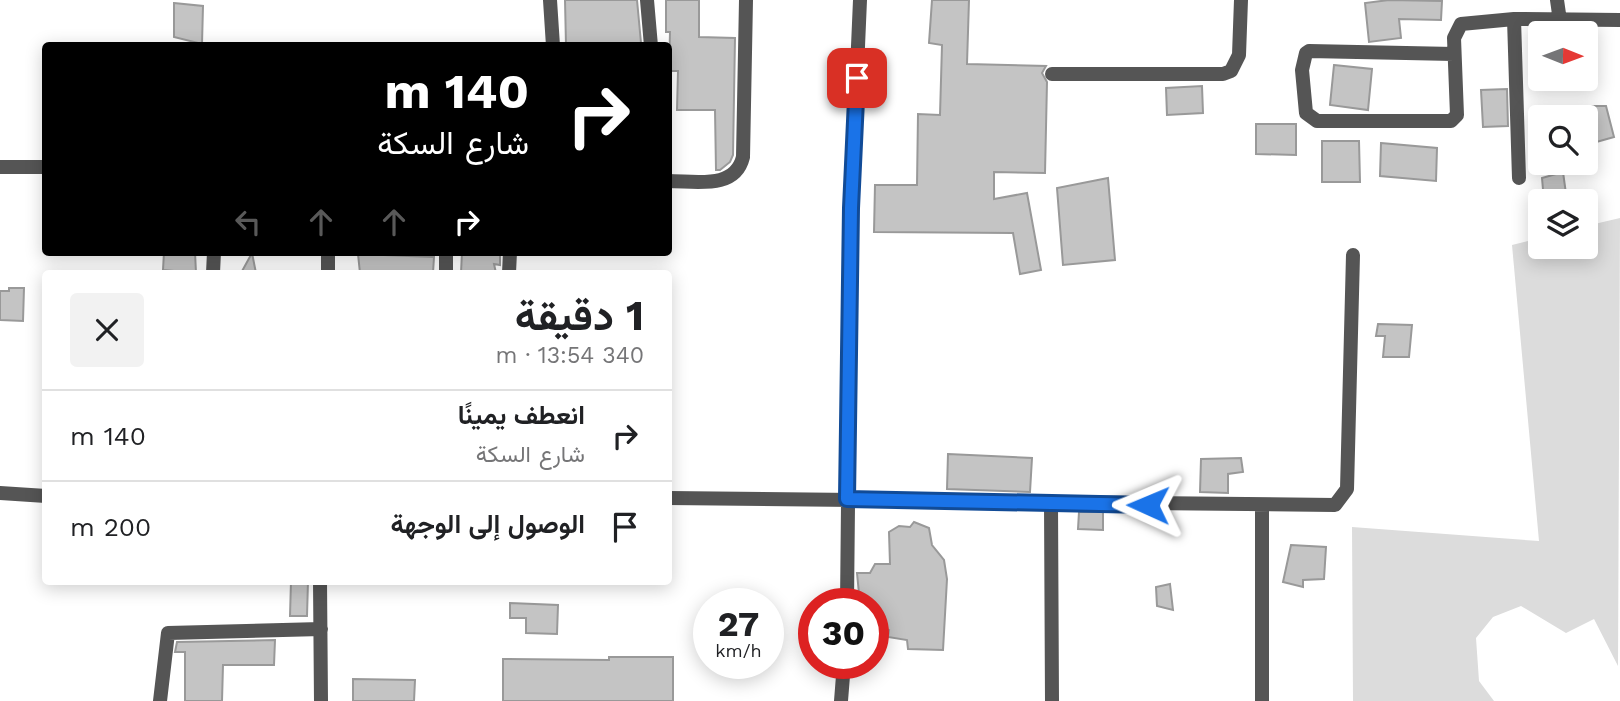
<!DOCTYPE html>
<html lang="ar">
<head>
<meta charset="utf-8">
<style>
	:root { --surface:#fff; --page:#f2f2f2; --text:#202124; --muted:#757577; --line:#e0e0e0 }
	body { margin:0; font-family:"Work Sans",Vazirmatn,sans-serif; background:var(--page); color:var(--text); direction:rtl; height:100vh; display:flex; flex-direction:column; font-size:26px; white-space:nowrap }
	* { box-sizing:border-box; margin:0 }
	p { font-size:23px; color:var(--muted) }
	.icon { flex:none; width:38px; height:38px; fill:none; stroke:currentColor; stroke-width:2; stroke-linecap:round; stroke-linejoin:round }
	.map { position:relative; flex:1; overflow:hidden; direction:ltr }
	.sheet { position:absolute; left:42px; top:270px; width:630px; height:315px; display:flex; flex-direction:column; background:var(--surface); border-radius:7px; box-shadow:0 4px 18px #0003; direction:rtl }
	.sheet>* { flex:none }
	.hud { position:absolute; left:42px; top:42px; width:630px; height:214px; border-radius:7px; box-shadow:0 4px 18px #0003; direction:rtl; background:#000; color:#fff; overflow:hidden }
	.needle { width:46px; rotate:91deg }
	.controls { position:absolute; left:1528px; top:21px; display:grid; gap:14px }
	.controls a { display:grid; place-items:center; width:70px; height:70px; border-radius:7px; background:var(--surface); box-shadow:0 4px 18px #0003; font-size:35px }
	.speed { position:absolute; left:693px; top:588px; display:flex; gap:14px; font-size:35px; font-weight:700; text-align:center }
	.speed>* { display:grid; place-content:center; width:91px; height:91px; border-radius:50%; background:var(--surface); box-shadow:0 4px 18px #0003; line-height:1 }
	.speed small { font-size:18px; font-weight:400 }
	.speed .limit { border:10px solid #d22; background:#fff; color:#111 }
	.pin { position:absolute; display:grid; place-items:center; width:60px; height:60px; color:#fff; margin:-30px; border-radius:14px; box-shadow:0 4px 10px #0006 }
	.me { position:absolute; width:77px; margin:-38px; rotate:271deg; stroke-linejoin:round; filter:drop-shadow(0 0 5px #0008) }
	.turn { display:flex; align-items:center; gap:24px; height:147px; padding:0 28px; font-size:32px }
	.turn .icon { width:91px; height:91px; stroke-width:2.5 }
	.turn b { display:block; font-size:49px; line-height:60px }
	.lanes { display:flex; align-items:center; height:66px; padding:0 28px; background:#0003; justify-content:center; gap:35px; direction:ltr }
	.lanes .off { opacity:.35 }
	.round { display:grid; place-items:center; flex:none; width:74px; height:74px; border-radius:7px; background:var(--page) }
	.headline { display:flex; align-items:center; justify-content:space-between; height:119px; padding:0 28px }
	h1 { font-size:42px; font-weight:700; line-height:52px }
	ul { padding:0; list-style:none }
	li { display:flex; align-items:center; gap:21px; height:91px; padding:0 28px; border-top:2px solid var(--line) }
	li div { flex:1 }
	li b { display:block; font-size:26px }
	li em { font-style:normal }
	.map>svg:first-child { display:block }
	.green { fill:#dcdcdc }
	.building { fill:#c4c4c4; stroke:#999; stroke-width:2 }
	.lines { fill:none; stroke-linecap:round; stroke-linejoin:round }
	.street { stroke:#555; stroke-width:14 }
	.route-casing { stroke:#114b97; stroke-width:18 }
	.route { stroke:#1a73e8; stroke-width:12 }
</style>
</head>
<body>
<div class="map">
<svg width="1620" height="701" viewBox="0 0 1620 701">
	<rect width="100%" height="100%" fill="#fff"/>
	<path class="green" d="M1620,218L1618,666L1594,619L1566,633L1521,606L1493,617L1476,638L1479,681L1494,701H1353L1352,527L1539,541L1512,245L1540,238V247H1586V226Z"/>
	<path class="building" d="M565,0H637L641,43L566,45Z
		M666,0H699V37L735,38L733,155L730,162L720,170H716L715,110H677L678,71H669L670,32H666Z
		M932,0H969L967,64L1046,66L1042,73L1047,82L1045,173L994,172V199L1027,193L1041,270L1020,274L1013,233L874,232L875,185H917L918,114L940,115L942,45L929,43Z
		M1389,0L1442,1L1441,20L1399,19L1401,38L1369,42L1365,3Z
		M174,3L203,6L202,44L174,37Z
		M1334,65L1372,69L1368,110L1330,105Z
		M1202,86L1203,113L1167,115L1166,88Z
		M1507,89L1508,126L1483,127L1481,90Z
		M1580,106H1606L1614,137L1586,145V117H1579Z
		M1256,124H1296V155L1256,154Z
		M1322,141H1359L1360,182H1322Z
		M1381,143L1437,148L1436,181L1380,176Z
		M1563,172L1567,201H1544L1542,178Z
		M1108,178L1115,260L1063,265L1057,188Z
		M164,252H195L196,273L163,270Z
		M462,252H500V265L494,264L496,273H461Z
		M252,253L256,273H241Z
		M358,254L434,257L433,273H360Z
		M9,288H24L23,321L0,320V291H9Z
		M1378,324L1412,325L1409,357H1383L1385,336H1376Z
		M948,454L1032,458L1030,492L947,489Z
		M1241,458L1243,472L1228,474V493L1200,492L1201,459Z
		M1079,512H1103V530L1078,529Z
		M914,522L929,528L932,545L944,560L947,579L943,650L908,649L907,640L888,637L889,630L873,628V604H860L857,573H870L875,564H890L889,532L899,526L910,527Z
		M1291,545L1326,547L1324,579L1303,580V587L1283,582Z
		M291,581H308L307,616H290Z
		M1170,584L1173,610L1157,606L1156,587Z
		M510,603L558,605L557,634L526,633V618H510Z
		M275,640L274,665H223L222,701H185V652H175L177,642Z
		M609,657H673V701H503V659L609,660Z
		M353,679L415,680L414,701H353Z"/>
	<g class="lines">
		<path class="street" d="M550,0L553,46
			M647,0L651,46
			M1557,0L1560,21
			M1514,19L1519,178
			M1454,54L1309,51L1306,53L1302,70L1306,113L1317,121H1451L1457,115L1454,38L1461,24L1514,19L1620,20
			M1052,74H1223L1231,71L1239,55L1241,0
			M0,167H46
			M668,181C696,181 735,190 743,157L746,0
			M213,273L214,252
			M328,273V252
			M446,273V252
			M509,273L510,252
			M0,493L46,496
			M668,498L1335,505L1347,489L1353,255
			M1051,503L1052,701
			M320,581L321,701
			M847,604L851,208L860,0
			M160,701L168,633L321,629
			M841,701L844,663
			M1262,701V505"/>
	</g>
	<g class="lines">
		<g class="route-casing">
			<path id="route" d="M857,78L851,208L847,499L1148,505"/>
		</g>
		<use href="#route" class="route"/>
	</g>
</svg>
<div class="controls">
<a><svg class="needle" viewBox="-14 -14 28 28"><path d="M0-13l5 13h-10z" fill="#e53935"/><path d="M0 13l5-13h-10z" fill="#757577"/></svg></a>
<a><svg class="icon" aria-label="search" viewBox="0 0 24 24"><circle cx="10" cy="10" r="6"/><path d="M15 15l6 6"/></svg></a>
<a><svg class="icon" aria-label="layers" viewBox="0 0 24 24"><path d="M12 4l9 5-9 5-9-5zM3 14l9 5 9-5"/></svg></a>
</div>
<div class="speed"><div>27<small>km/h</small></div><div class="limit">30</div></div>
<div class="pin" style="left:857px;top:78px;background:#d93025"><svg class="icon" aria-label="arrive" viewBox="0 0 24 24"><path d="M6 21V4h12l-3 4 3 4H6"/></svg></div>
<svg class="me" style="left:1148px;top:505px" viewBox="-20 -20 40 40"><path d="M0-17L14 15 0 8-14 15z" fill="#1a73e8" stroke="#fff" stroke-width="4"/></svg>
<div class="hud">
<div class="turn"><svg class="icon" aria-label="right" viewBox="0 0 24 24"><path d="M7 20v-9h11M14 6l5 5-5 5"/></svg><div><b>140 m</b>شارع السكة</div></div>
<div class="lanes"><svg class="icon off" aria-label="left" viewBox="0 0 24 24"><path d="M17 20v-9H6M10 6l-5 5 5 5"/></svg><svg class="icon off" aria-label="ahead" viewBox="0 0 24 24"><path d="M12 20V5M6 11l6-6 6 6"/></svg><svg class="icon off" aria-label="ahead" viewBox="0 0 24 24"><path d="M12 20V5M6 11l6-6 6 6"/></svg><svg class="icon" aria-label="right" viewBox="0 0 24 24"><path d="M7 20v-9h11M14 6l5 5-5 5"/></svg></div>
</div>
<section class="sheet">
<div class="headline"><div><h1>1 دقيقة</h1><p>340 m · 13:54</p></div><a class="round"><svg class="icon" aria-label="close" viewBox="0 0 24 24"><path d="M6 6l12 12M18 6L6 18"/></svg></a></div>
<ul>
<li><svg class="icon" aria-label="right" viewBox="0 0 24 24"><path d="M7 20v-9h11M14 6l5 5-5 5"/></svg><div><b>انعطف يمينًا</b><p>شارع السكة</p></div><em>140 m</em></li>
<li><svg class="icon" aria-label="arrive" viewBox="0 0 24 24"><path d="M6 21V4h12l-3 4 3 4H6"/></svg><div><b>الوصول إلى الوجهة</b></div><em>200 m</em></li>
</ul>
</section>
</div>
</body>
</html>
